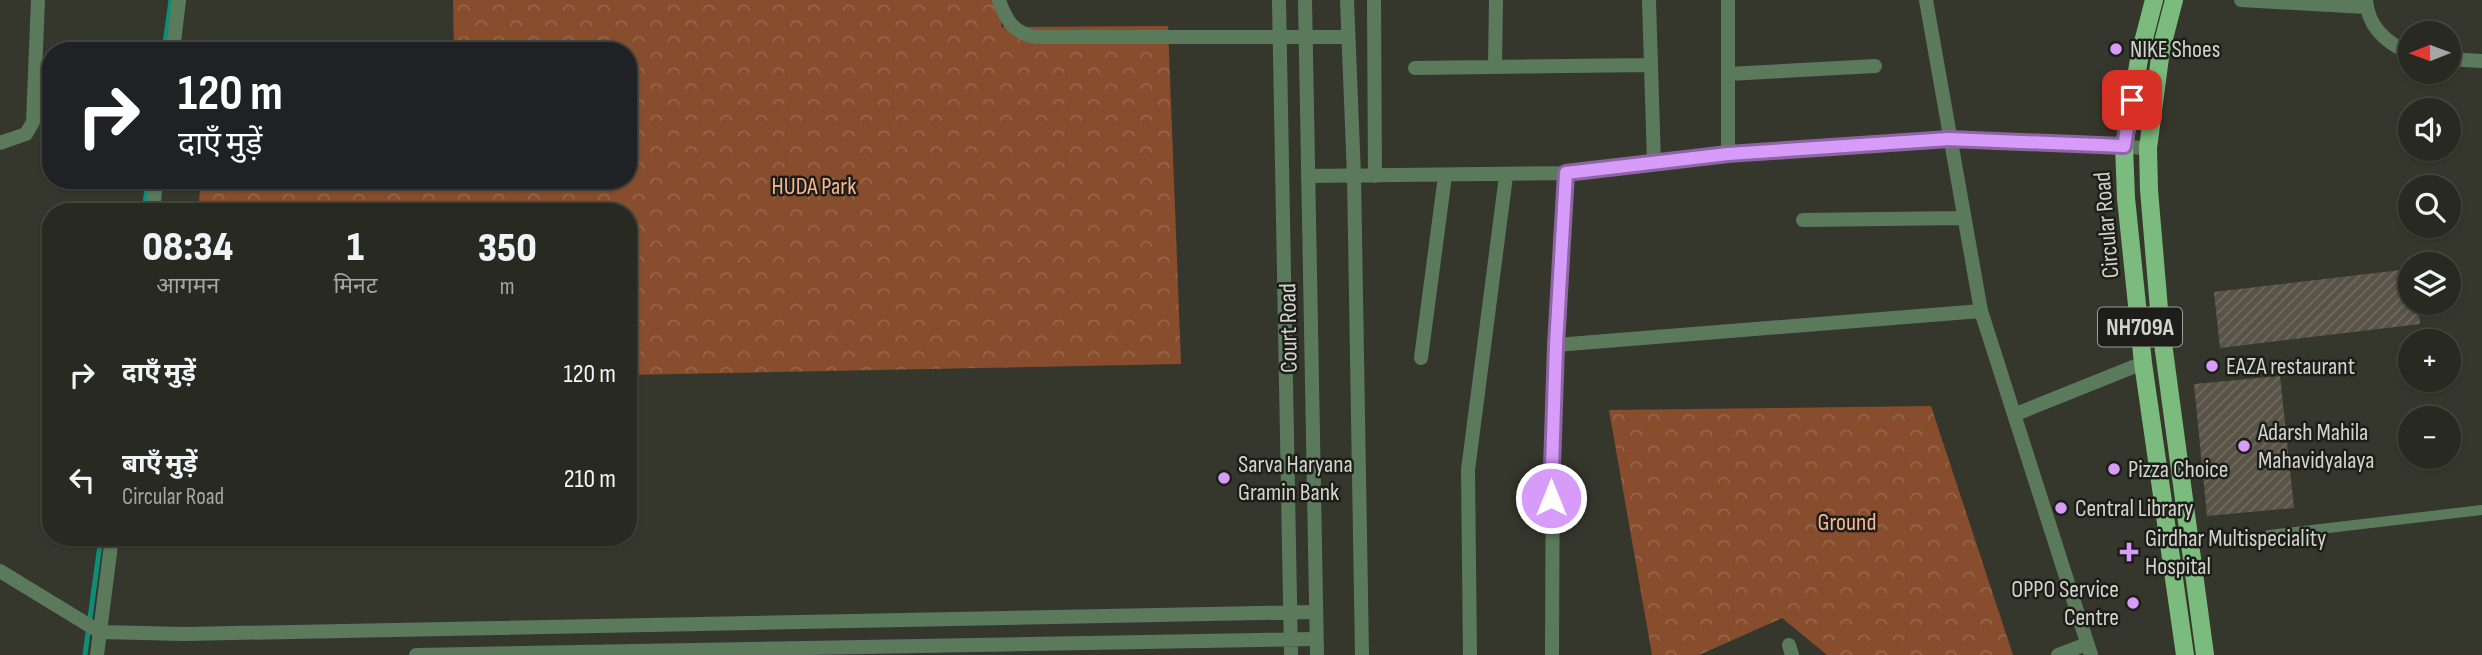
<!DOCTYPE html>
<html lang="hi">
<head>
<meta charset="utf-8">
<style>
	:root { --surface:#282921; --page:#30312a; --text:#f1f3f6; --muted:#a5a6a5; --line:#44453f }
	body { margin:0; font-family:"Sofia Sans Condensed","Noto Sans Devanagari",sans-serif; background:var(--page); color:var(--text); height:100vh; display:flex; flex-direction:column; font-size:26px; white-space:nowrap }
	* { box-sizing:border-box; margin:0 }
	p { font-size:23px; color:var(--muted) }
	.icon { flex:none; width:38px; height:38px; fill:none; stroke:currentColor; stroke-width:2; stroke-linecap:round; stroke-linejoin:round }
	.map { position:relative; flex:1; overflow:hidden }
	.details { position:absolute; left:42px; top:203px; width:595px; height:343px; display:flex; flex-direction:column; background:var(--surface); border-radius:28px; box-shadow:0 2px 5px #0004,0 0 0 2px var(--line) }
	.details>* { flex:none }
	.hud { position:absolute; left:42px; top:42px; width:595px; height:147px; border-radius:28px; box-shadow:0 2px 5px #0004,0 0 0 2px var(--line); background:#202124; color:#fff; overflow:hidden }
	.needle { width:46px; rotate:269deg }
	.fabs { position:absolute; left:2398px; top:21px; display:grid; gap:14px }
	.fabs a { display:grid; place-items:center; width:63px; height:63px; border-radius:50%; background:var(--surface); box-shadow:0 2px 5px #0004,0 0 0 2px var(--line); font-size:35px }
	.pin { position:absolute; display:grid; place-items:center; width:60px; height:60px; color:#fff; margin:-30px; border-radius:14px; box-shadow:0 4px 10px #0006 }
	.me { position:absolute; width:77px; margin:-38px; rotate:0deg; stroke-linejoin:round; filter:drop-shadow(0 0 5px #0008) }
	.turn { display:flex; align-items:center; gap:24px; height:147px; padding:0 21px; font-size:32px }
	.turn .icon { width:91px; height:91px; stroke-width:2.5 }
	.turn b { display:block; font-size:49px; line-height:60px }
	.eta { display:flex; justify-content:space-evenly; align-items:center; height:119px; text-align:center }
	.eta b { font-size:42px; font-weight:800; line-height:49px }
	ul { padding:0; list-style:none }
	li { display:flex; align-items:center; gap:21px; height:105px; padding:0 21px }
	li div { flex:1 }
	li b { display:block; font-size:26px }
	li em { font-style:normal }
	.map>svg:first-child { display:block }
	.forest { fill:url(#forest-crowns) }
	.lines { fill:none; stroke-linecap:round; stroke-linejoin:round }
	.stream { stroke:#0e8d78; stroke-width:5 }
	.building { fill:url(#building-hatch) }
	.service { stroke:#5b7a5b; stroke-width:10 }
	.minor { stroke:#5b7a5b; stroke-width:14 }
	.tertiary { stroke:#5b7a5b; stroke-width:14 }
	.primary { stroke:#7bbc7e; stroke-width:18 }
	.route-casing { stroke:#8c65a2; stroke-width:18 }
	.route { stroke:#d79bf9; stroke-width:12 }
	.poi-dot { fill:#d79bf9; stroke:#1d1e19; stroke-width:2.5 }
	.labels { text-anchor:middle; stroke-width:5; stroke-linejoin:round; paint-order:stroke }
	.shield { fill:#1d1e19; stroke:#9c9d97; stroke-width:2 }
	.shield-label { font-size:23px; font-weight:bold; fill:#d3d4cd }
	.poi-label { font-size:24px; fill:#d3d4cd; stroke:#1d1e19; text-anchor:start }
	.park-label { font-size:24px; fill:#fcb691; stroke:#1d1e19 }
	.street-label { font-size:24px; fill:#d3d4cd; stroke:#1d1e19 }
</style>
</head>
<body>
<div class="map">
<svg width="2482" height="655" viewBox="0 0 2482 655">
	<defs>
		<pattern id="forest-crowns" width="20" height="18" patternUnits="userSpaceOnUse" patternTransform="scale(1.75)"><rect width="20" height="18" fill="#874d2d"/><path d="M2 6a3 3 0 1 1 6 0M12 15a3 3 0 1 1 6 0" fill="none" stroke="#97664a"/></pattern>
		<pattern id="building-hatch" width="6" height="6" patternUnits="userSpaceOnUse" patternTransform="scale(1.75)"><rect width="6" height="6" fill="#595347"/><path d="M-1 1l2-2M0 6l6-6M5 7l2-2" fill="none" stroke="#706b60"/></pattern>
	</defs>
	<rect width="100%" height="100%" fill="#36372c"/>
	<path class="forest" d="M453,0H1001V27L1168,26L1181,364L628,375V212H198L201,180H628V51H454Z
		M1931,406L2013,655H1827L1782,618L1699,655H1652L1609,410Z"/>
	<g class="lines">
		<path class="stream" d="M164,51L171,0
			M144,212L148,180
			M85,655L101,537"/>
	</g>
	<path class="building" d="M2410,269V303H2418L2420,324L2220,348L2214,292Z
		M2280,376L2294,508L2207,516L2194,384Z"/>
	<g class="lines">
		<path class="service" d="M2269,535L2482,510"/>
		<path class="minor" d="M999,0C1006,21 1014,33 1036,37H1348
			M1279,0L1291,655
			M1374,0L1375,176
			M1649,0L1654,163
			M1926,0L1981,311L2091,655
			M2241,0L2366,7
			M2366,0C2368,27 2386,43 2410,53
			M2448,59L2482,61
			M1495,66L1496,0
			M1415,68L1650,65
			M1728,74L1875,66
			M0,143L26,134L33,122L38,0
			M1728,154V0
			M1308,176L1566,173L1728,154L1949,139L2148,148
			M1803,220L1963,218
			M1556,345L1981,311
			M1421,358L1445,176
			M2016,414L2143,363
			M0,571L100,632L184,634L1315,612
			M1789,645L1792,655
			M416,655L1316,639
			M1470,655L1468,470L1506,176
			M1552,655L1553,417L1566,173
			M2058,655L2087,644"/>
		<path class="tertiary" d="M1305,0L1317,655
			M1347,0L1354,176L1362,655
			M173,51L179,0
			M153,212L156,180
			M97,655L112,537"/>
		<path class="primary" d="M2154,0L2140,54L2124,146L2126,198L2143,363L2185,655
			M2174,0L2161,50L2148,148L2149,190L2160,321L2205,655"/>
	</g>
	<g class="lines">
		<g class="route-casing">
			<path id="route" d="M1551,498L1556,345L1566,173L1728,154L1949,139L2124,146L2132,100"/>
		</g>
		<use href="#route" class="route"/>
	</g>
	<g class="poi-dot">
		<circle cx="2116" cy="49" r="7"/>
		<circle cx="2212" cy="366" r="7"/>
		<circle cx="2244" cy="446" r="7"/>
		<circle cx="2114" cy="469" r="7"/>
		<circle cx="1224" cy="478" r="7"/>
		<circle cx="2061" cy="508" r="7"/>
		<path d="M2125.5 541.5h7v7h7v7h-7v7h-7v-7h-7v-7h7z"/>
		<circle cx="2133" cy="603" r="7"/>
	</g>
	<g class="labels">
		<rect class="shield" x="2098" y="307.5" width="84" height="39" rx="5"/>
		<g class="shield-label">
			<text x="2140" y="335">NH709A</text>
		</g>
		<g class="poi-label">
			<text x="2130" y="57">NIKE Shoes</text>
			<text x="2226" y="374">EAZA restaurant</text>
			<text x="2258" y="440">Adarsh Mahila<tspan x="2258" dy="28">Mahavidyalaya</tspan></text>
			<text x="1238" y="472">Sarva Haryana<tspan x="1238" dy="28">Gramin Bank</tspan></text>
			<text x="2128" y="477">Pizza Choice</text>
			<text x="2075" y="516">Central Library</text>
			<text x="2145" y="546">Girdhar Multispeciality<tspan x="2145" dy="28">Hospital</tspan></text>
			<text x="2119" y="597" text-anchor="end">OPPO Service<tspan x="2119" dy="28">Centre</tspan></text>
		</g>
		<g class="park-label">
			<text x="814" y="194">HUDA Park</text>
			<text x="1847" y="530">Ground</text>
		</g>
		<g class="street-label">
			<text transform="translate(2106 225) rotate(-95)" y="8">Circular Road</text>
			<text transform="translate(1288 328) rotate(-91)" y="8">Court Road</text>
		</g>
	</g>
</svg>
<div class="fabs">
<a><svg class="needle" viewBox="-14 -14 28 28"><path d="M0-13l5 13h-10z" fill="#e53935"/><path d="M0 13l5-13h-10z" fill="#a5a6a5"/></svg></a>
<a><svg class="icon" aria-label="sound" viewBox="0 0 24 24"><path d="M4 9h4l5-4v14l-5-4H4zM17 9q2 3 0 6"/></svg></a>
<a><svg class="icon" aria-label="search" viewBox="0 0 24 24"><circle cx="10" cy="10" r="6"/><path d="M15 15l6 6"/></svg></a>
<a><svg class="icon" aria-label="layers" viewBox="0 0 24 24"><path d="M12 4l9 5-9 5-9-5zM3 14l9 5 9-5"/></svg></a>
<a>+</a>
<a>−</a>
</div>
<div class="pin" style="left:2132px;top:100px;background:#d93025"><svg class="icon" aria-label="arrive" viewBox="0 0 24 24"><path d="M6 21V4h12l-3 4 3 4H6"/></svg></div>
<svg class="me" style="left:1551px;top:498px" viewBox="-20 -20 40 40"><circle r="17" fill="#d79bf9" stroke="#fff" stroke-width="3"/><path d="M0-11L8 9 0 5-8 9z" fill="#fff"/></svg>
<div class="hud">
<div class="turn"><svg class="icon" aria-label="right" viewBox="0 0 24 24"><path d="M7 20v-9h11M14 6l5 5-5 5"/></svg><div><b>120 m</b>दाएँ मुड़ें</div></div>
</div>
<section class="details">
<div class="eta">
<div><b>08:34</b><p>आगमन</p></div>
<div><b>1</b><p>मिनट</p></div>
<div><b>350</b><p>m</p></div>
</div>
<ul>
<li><svg class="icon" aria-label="right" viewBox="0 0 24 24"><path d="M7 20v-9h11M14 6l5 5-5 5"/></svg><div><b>दाएँ मुड़ें</b></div><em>120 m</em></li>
<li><svg class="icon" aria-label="left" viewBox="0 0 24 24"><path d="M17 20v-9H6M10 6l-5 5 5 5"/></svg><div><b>बाएँ मुड़ें</b><p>Circular Road</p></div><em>210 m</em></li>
</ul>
</section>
</div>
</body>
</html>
